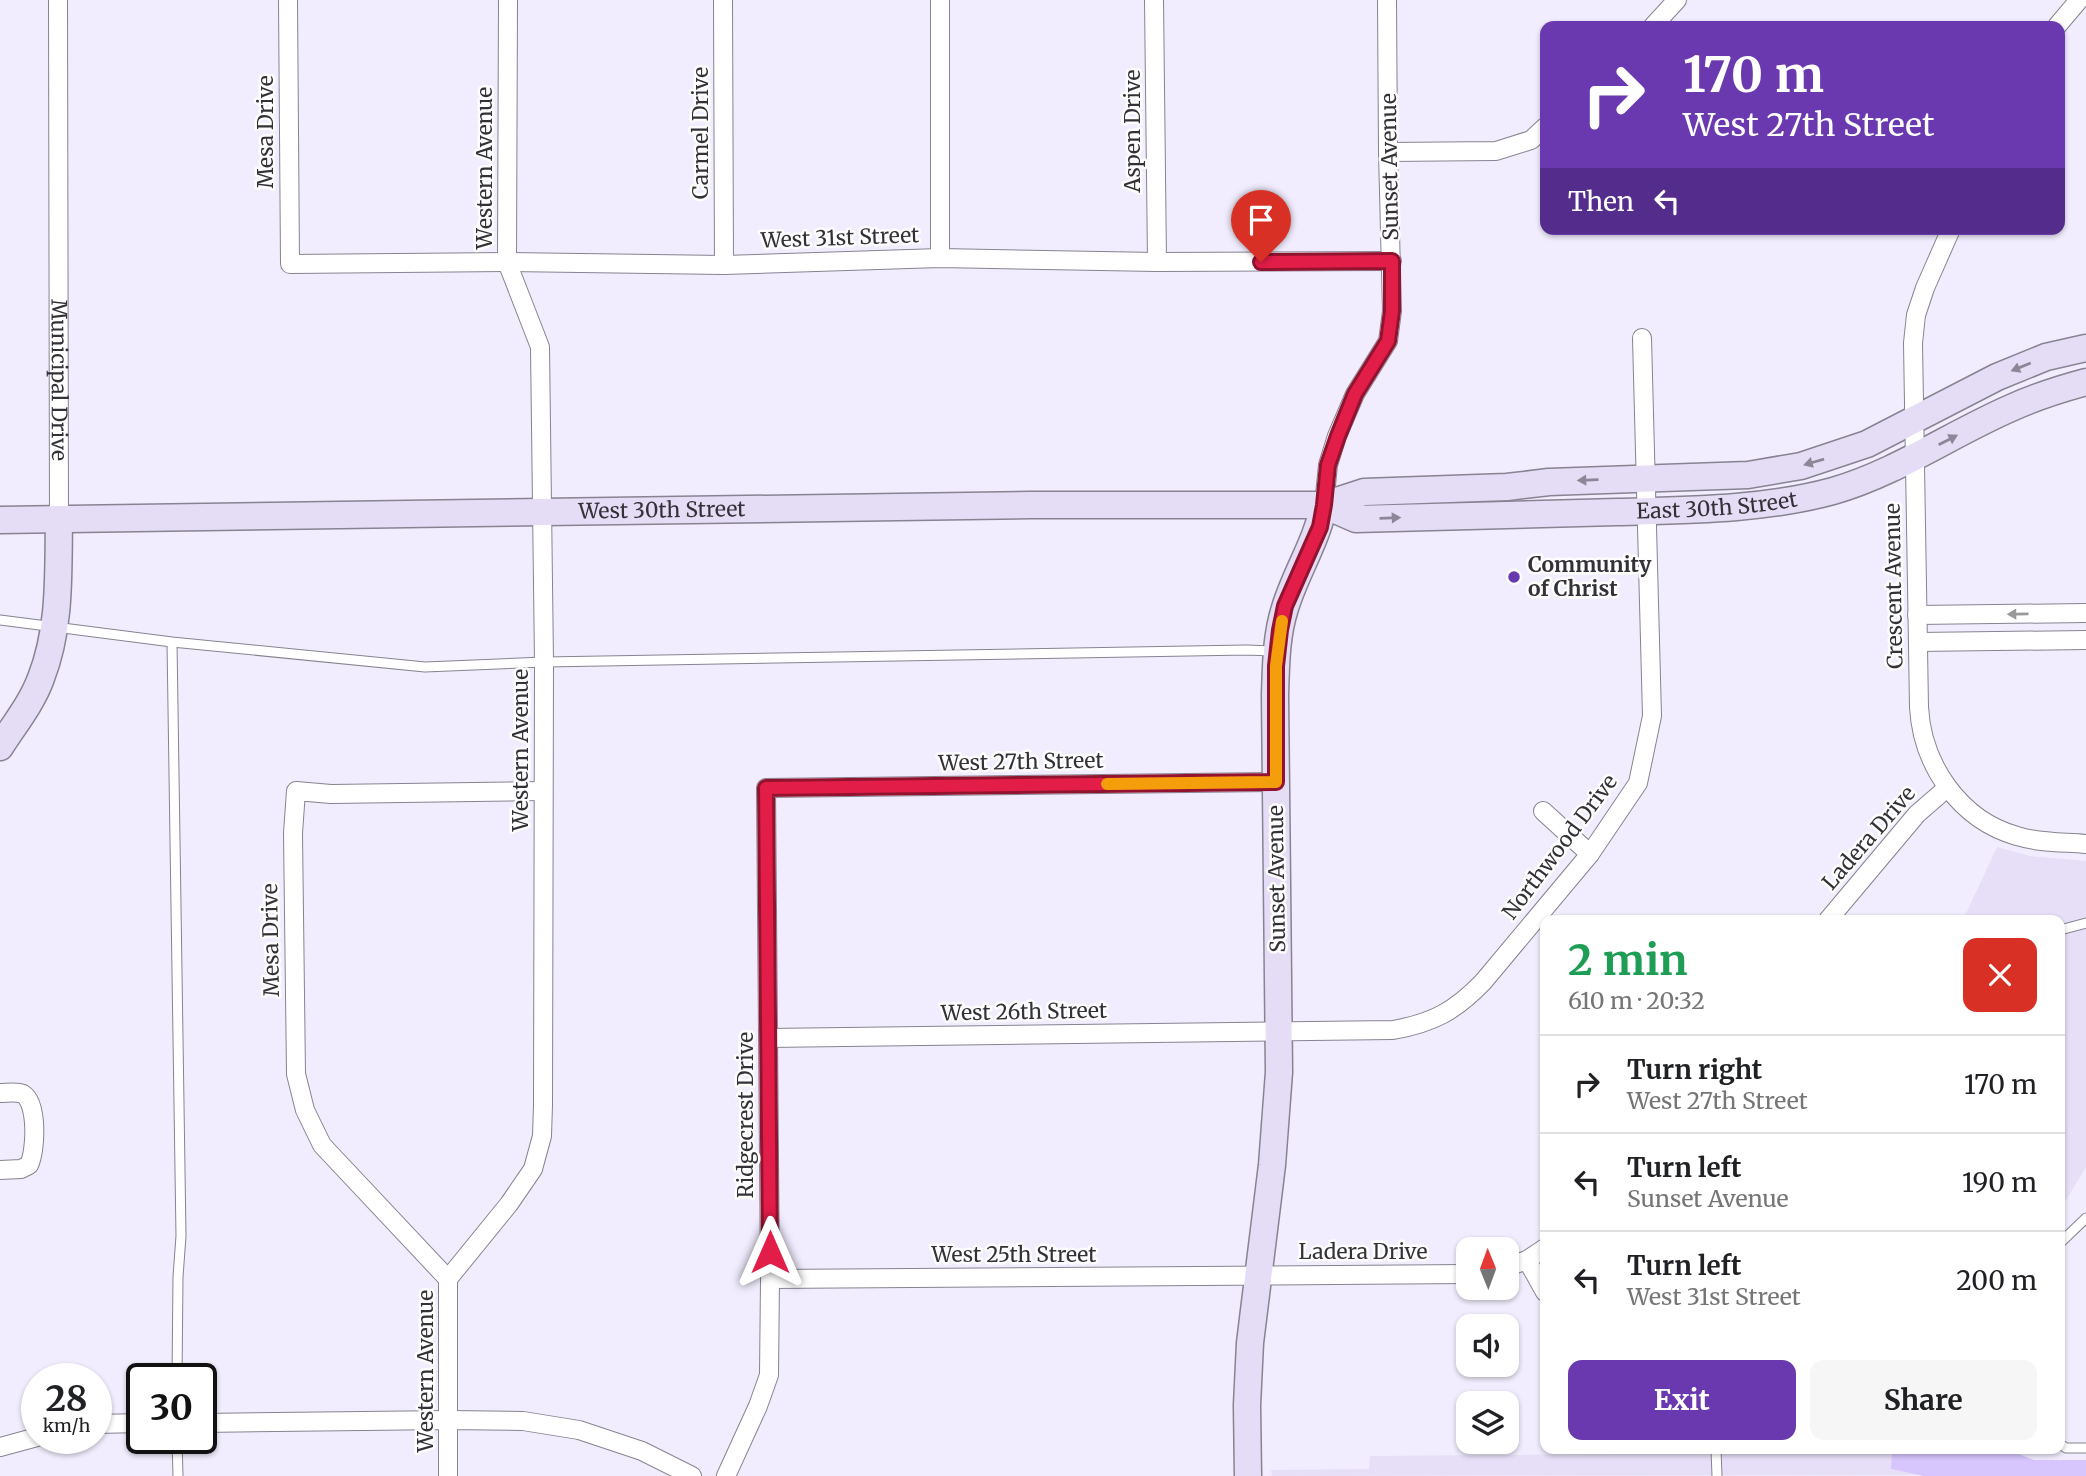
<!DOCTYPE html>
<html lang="en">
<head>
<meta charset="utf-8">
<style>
	:root { --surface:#fff; --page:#f6f6f6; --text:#202124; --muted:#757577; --line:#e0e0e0; --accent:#6a38af }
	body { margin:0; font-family:Merriweather,serif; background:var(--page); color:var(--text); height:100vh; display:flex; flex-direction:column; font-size:26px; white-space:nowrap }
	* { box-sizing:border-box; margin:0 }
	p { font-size:23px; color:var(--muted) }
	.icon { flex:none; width:38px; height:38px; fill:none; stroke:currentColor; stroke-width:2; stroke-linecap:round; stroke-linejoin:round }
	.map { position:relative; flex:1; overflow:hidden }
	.panel { position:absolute; left:1540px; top:915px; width:525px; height:539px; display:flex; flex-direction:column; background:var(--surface); border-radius:14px; box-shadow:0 2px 5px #0004 }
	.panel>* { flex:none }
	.banner { position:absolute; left:1540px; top:21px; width:525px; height:214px; border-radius:14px; box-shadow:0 2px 5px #0004; background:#6a38af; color:#fff; overflow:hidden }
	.needle { width:46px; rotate:359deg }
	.tools { position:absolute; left:1456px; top:1237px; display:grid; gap:14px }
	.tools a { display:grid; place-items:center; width:63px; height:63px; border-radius:14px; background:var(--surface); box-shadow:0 2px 5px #0004; font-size:35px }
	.speed { position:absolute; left:21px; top:1363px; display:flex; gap:14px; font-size:35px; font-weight:700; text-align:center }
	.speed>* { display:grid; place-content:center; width:91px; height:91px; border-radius:50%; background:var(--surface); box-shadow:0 2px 5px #0004; line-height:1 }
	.speed small { font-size:18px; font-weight:400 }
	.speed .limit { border:4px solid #111; border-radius:10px; background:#fff; color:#111 }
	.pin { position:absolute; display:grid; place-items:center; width:60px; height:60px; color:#fff; margin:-72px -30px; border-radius:50% 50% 50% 0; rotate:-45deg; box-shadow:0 0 7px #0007 }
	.pin .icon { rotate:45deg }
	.me { position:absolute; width:77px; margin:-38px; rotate:0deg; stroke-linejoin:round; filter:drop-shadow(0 0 5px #0008) }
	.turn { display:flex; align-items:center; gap:24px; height:147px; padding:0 28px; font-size:32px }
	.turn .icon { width:91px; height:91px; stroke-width:2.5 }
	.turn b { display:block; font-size:49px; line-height:60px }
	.then { display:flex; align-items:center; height:66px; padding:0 28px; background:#0003; gap:14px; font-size:26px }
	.round { display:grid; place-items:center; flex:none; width:74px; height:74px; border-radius:14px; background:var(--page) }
	.summary { display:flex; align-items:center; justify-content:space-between; height:119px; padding:0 28px }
	h1 { font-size:42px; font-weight:700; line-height:52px; color:#1e9e55 }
	.primary-button { display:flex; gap:14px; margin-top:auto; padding:14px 28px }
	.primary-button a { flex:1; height:80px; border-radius:14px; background:var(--accent); color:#fff; font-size:28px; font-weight:700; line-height:80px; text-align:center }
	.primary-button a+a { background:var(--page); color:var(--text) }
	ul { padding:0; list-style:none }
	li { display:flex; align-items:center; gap:21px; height:98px; padding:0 28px; border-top:2px solid var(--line) }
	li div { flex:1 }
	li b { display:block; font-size:26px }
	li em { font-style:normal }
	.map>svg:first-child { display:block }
	.built { fill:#e6dff7 }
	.green { fill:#d6c6fd }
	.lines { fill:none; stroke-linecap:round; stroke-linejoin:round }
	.lane-casing { stroke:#878391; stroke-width:11 }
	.street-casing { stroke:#878391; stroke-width:20 }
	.secondary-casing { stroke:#878391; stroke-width:29 }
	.lane { stroke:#fff; stroke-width:9 }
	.street { stroke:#fff; stroke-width:18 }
	.secondary { stroke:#e5ddf5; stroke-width:26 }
	.oneway { fill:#8c8796 }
	.oneway2 { fill:#99989b }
	.route-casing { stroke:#92132f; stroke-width:18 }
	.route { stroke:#e11d48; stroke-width:12 }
	.slow { stroke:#f59e0b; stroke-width:12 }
	.poi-dot { fill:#6a38af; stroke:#fdfdfd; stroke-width:2.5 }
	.labels { text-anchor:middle; stroke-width:5; stroke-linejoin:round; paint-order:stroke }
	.street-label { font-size:21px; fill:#333137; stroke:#fdfdfd }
	.poi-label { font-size:21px; font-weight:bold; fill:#333137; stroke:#fdfdfd; text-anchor:start }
</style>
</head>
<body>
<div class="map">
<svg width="2086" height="1476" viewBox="0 0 2086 1476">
	<rect width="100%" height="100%" fill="#f1edfe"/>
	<path class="built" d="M1997,847L2030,856L2086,861V1167L2060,1210V920H1963Z
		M1659,1449H1892L1891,1469L1924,1475L1272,1476L1271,1470L1369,1469L1370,1456L1611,1454Z"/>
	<path class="green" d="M1892,1449H2006L2034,1460H2086V1476H1924L1891,1469Z"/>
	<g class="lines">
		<g class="lane-casing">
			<path id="lane" d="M0,620L172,642L425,667L544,662L1247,650L1273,651
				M172,642L181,1236L178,1277L177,1379
				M2060,930L2086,923
				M2060,1243L2086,1218
				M177,1438L178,1476
				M2060,1444L2066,1448H2086
				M1716,1449L1717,1476"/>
		</g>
		<g class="street-casing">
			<g id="street">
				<path id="s1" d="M58,0L59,519"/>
				<path d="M288,0L290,264L507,262L724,265L940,258L1157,262L1392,261"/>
				<path d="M723,0L724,265"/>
				<path d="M1154,0L1157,262"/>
				<path d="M1653,26L1677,0"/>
				<path d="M2057,26L2079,0"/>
				<path d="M1388,152L1496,151L1531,140L1545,127"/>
				<path d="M1951,229L1925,288L1916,315L1913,343L1919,707C1922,765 1960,820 2017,836C2039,843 2063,842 2086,844"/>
				<path d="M940,258V0"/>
				<path d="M1324,505L1328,465L1337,436L1355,394L1388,341L1392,311L1388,152L1387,0"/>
				<path d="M1917,615L2086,613"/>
				<path d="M1918,642L2086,640"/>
				<path d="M1543,811L1590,854"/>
				<path d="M1828,920L1917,814L1947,788"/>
				<path d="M768,1038L1393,1030C1433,1023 1455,1011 1483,982L1590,854L1638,783L1652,716L1642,338"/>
				<path d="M0,1093C7,1093 16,1091 23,1094C38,1103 36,1151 29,1165L21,1169L0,1170"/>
				<path d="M1527,1260L1545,1292"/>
				<path d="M1507,1267L1527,1260L1545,1248"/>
				<path d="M448,1279L322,1145L305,1110L296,1074L293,833L296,791L331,794L543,791"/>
				<path d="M770,1279L1468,1274"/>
				<path d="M201,1423L449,1420L523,1421L579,1430L642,1451L692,1476"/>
				<path d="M96,1424L142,1423"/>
				<path d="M0,1447L37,1437"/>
				<path d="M448,1476V1279L509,1204L533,1169L542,1136L543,1105L544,662L540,347L507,262L508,0"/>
				<path d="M726,1476L758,1406L769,1375L770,1279L766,788L1276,782"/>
			</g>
		</g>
		<g class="secondary-casing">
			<g id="secondary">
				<path id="s2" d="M1324,505L1356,519C1443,516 1530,514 1617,512C1689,510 1763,510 1833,491C1896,473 1951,434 2011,408C2035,397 2060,389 2086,382"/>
				<path id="s3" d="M0,520L1030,505H1324L1364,492L1507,487L1549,482L1748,475L1801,466L1867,444L1997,377L2046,357L2086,348"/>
				<path d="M0,747C14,725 32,703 41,678C61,627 58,573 59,519"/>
				<path d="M1248,1476L1247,1405L1250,1343L1272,1165L1279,1072L1275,695C1276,665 1276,636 1285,608C1296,572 1316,543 1324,505"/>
			</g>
		</g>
		<use href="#lane" class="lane"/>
		<use href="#street" class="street"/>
		<use href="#secondary" class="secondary"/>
	</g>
	<defs><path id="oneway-solid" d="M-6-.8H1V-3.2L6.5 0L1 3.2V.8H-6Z" transform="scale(1.75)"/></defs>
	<g class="oneway">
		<use href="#oneway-solid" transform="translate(2021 367) rotate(158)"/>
		<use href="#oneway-solid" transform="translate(1948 440) rotate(-27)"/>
		<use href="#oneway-solid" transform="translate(1814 462) rotate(164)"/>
		<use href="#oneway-solid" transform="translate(1588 480) rotate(178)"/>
		<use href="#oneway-solid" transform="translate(1390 518) rotate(-2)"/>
	</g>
	<use class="oneway2" href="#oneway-solid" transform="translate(2018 614) rotate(179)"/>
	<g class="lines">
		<g class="route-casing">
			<path id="route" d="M770,1252L766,788L1276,782V666L1280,630L1285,606L1320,527L1324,505L1328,465L1338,436L1355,394L1388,341L1392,311V261L1261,262"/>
		</g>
		<use href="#route" class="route"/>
		<path class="slow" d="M1107,784L1276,782V666L1282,621"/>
	</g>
	<circle class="poi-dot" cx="1514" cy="577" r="7"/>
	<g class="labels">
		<g class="street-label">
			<text transform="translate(1133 131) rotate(-90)" y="7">Aspen Drive</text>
			<text transform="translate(266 132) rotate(-90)" y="7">Mesa Drive</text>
			<text transform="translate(701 133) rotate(-90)" y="7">Carmel Drive</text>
			<text transform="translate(1390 167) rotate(-91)" y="7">Sunset Avenue</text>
			<text transform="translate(485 168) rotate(-90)" y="7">Western Avenue</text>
			<text transform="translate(840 238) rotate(-2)" y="7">West 31st Street</text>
			<text dy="7" stroke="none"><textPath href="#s1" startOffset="380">Municipal Drive</textPath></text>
			<text dy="7" stroke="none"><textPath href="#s2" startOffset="396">East 30th Street</textPath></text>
			<text dy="7" stroke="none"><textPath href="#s3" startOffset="662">West 30th Street</textPath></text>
			<text transform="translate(1894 586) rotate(-91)" y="7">Crescent Avenue</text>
			<text transform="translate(521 750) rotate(-90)" y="7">Western Avenue</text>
			<text transform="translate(1021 762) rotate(-1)" y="7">West 27th Street</text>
			<text transform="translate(1869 838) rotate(-49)" y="7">Ladera Drive</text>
			<text transform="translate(1560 847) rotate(-53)" y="7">Northwood Drive</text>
			<text transform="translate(1277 879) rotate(-91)" y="7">Sunset Avenue</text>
			<text transform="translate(271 940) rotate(-91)" y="7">Mesa Drive</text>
			<text transform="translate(1024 1012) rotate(-1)" y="7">West 26th Street</text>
			<text transform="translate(746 1115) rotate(-90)" y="7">Ridgecrest Drive</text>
			<text x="1363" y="1259">Ladera Drive</text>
			<text x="1014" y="1262">West 25th Street</text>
			<text transform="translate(426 1371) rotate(-90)" y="7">Western Avenue</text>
		</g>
		<g class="poi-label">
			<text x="1528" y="572">Community<tspan x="1528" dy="24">of Christ</tspan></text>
		</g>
	</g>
</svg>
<div class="tools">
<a><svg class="needle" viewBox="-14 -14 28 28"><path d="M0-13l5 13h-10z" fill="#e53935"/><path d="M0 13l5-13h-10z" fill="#757577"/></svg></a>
<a><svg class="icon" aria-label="sound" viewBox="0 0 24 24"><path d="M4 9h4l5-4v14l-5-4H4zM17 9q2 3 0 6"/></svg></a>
<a><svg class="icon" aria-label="layers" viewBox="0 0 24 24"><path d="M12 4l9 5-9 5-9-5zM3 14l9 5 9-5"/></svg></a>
</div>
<div class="speed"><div>28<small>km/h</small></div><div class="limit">30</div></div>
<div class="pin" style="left:1261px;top:262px;background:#d93025"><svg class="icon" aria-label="arrive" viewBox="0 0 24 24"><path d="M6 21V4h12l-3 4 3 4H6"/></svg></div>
<svg class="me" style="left:770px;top:1252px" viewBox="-20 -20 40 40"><path d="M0-17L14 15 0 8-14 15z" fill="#e11d48" stroke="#fff" stroke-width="4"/></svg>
<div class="banner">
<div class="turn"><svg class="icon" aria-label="right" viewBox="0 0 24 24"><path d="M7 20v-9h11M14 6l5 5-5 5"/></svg><div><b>170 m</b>West 27th Street</div></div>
<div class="then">Then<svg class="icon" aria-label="left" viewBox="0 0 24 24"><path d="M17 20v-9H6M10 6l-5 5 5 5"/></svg></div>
</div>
<section class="panel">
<div class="summary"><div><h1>2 min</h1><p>610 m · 20:32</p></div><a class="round" style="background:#d93025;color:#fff"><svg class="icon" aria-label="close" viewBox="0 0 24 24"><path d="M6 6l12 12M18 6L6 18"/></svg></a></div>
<ul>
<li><svg class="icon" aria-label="right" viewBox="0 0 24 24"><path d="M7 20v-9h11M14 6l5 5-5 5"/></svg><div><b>Turn right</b><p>West 27th Street</p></div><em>170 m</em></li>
<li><svg class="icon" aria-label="left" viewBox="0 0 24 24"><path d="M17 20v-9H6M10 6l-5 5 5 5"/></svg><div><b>Turn left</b><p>Sunset Avenue</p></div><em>190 m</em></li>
<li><svg class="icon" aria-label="left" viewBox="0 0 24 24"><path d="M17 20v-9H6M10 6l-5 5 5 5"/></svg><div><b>Turn left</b><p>West 31st Street</p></div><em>200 m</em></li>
</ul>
<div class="primary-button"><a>Exit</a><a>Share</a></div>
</section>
</div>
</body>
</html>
